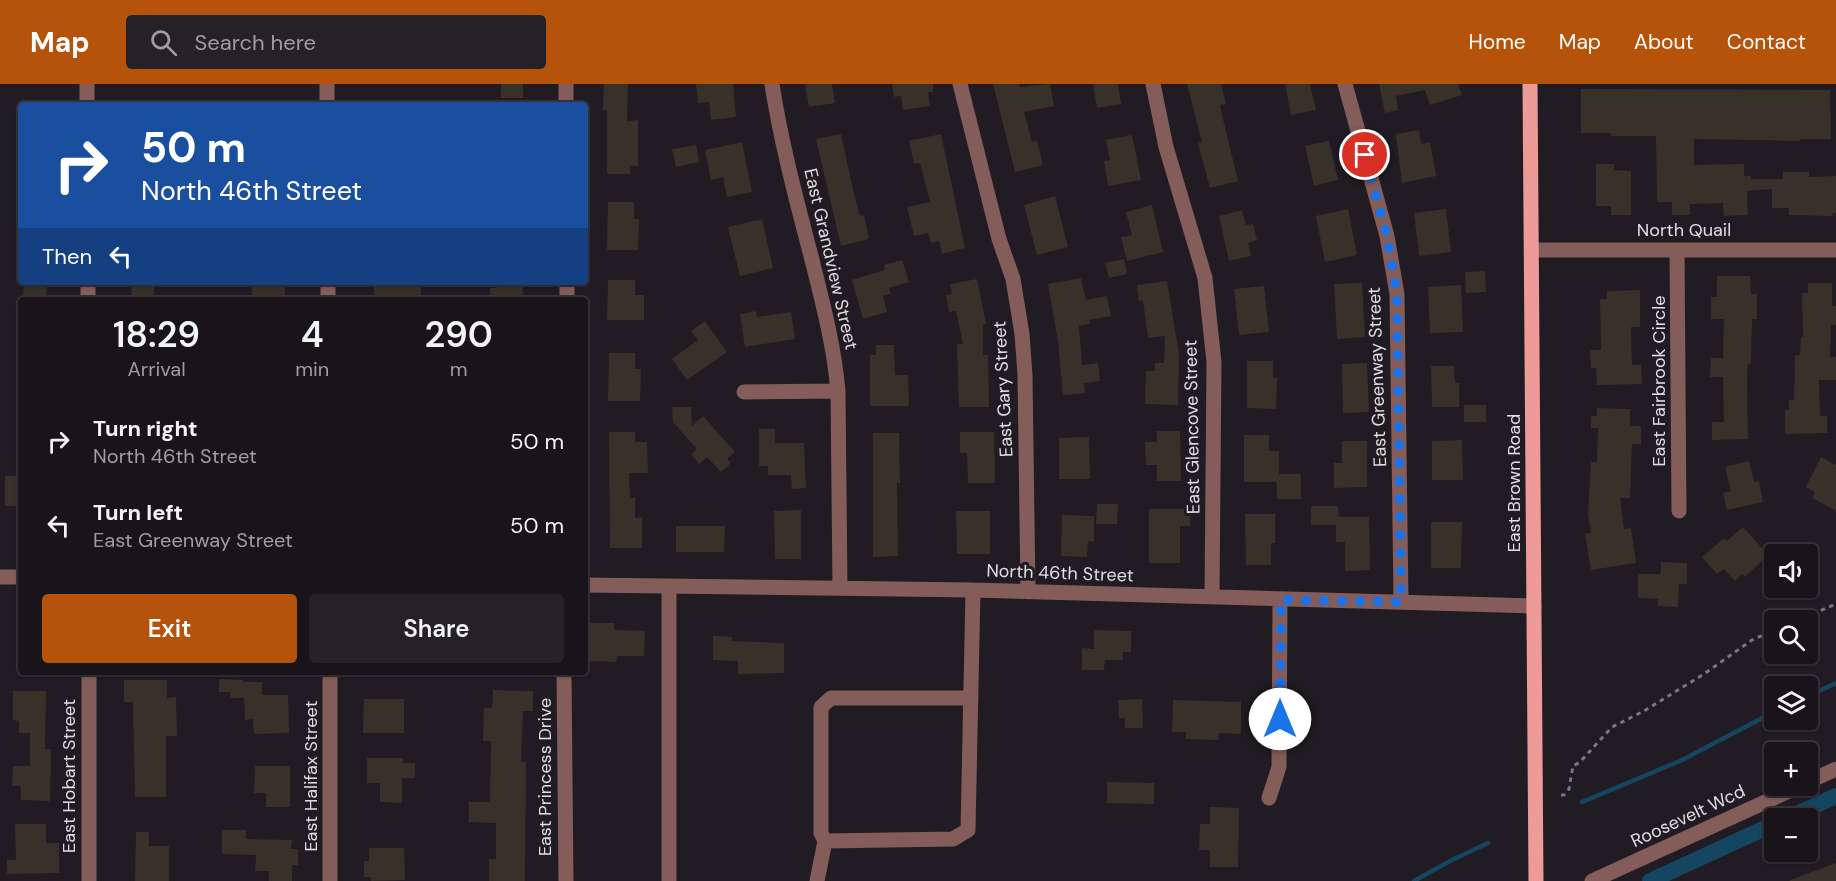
<!DOCTYPE html>
<html lang="en">
<head>
<meta charset="utf-8">
<style>
	:root { --surface:#19141a; --page:#262127; --text:#f1f3f6; --muted:#9f9ea2; --line:#373339; --accent:#b45309 }
	body { margin:0; font-family:"DM Sans",sans-serif; background:var(--page); color:var(--text); height:100vh; display:flex; flex-direction:column; font-size:22px; white-space:nowrap }
	* { box-sizing:border-box; margin:0 }
	p { font-size:20px; color:var(--muted) }
	.icon { flex:none; width:33px; height:33px; fill:none; stroke:currentColor; stroke-width:2; stroke-linecap:round; stroke-linejoin:round }
	.map { position:relative; flex:1; overflow:hidden }
	.panel { position:absolute; left:18px; top:213px; width:570px; height:378px; display:flex; flex-direction:column; background:var(--surface); border-radius:6px; box-shadow:0 2px 4px #0004,0 0 0 2px var(--line) }
	.panel>* { flex:none }
	.banner { position:absolute; left:18px; top:18px; width:570px; height:183px; border-radius:6px; box-shadow:0 2px 4px #0004,0 0 0 2px var(--line); background:#1a4fa0; color:#fff; overflow:hidden }
	.controls { position:absolute; left:1764px; top:460px; display:grid; gap:12px }
	.controls a { display:grid; place-items:center; width:54px; height:54px; border-radius:6px; background:var(--surface); box-shadow:0 2px 4px #0004,0 0 0 2px var(--line); font-size:30px }
	.pin { position:absolute; display:grid; place-items:center; width:51px; height:51px; color:#fff; margin:-26px; border:3px solid #fff; border-radius:50%; box-shadow:0 2px 6px #0007 }
	.me { position:absolute; width:66px; margin:-33px; rotate:0deg; stroke-linejoin:round; filter:drop-shadow(0 0 4px #0008) }
	.turn { display:flex; align-items:center; gap:21px; height:126px; padding:0 24px; font-size:27px }
	.turn .icon { width:78px; height:78px; stroke-width:2.5 }
	.turn b { display:block; font-size:42px; line-height:51px }
	.then { display:flex; align-items:center; height:57px; padding:0 24px; background:#0003; gap:12px; font-size:22px }
	.eta { display:flex; justify-content:space-evenly; align-items:center; height:102px; text-align:center }
	.eta b { font-size:36px; font-weight:600; line-height:42px }
	.cta { display:flex; gap:12px; margin-top:auto; padding:12px 24px }
	.cta a { flex:1; height:69px; border-radius:6px; background:var(--accent); color:#fff; font-size:24px; font-weight:600; line-height:69px; text-align:center }
	.cta a+a { background:var(--page); color:var(--text) }
	ul { padding:0; list-style:none }
	li { display:flex; align-items:center; gap:18px; height:84px; padding:0 24px }
	li div { flex:1 }
	li b { display:block; font-size:22px }
	li em { font-style:normal }
	header { display:flex; align-items:center; gap:36px; box-sizing:border-box; height:84px; padding:0 30px; background:var(--accent); color:#fff }
	header strong { font-size:28px }
	nav { display:flex; gap:33px; margin-inline-start:auto; font-size:21px }
	.search { width:420px; height:54px; background:var(--page); display:flex; align-items:center; gap:15px; box-sizing:border-box; padding:0 21px; border-radius:6px; color:var(--muted); font-size:22px }
	.map>svg:first-child { display:block }
	.lines { fill:none; stroke-linecap:round; stroke-linejoin:round }
	.stream { stroke:#144561; stroke-width:4.5 }
	.canal { stroke:#144561; stroke-width:16 }
	.building { fill:#383129 }
	.path { stroke:#7b767d; stroke-width:3; stroke-dasharray:4.5 4.5; stroke-linecap:butt }
	.minor { stroke:#845c5a; stroke-width:15 }
	.major { stroke:#ed9a98; stroke-width:15 }
	.route { stroke:#1a73e8; stroke-width:10; stroke-dasharray:0 18 }
	.labels { text-anchor:middle; stroke-width:6; stroke-linejoin:round; paint-order:stroke }
	.street-label { font-size:18px; fill:#e1dde3; stroke:#211b23 }
</style>
</head>
<body>
<header>
<strong>Map</strong>
<div class="search"><svg class="icon" aria-label="search" viewBox="0 0 24 24"><circle cx="10" cy="10" r="6"/><path d="M15 15l6 6"/></svg>Search here</div>
<nav><a>Home</a><a>Map</a><a>About</a><a>Contact</a></nav>
</header>
<div class="map">
<svg width="1836" height="797" viewBox="0 0 1836 797">
	<rect width="100%" height="100%" fill="#211b23"/>
	<g class="lines">
		<path class="stream" d="M1808,612L1836,599
			M1582,718L1680,677L1774,628
			M1414,797L1452,776L1488,759"/>
		<path class="canal" d="M1786,735L1836,712
			M1650,797L1774,740"/>
	</g>
	<path class="building" d="M501,0H523V14H501Z
		M604,0H628L627,37L638,36V82H630V90H607V26H603Z
		M696,0H733L736,33L711,36L709,18L698,19Z
		M805,0H832L835,19L809,23Z
		M892,0H933V8H928L930,22L903,26L901,12L894,13Z
		M993,0H1019L1020,3L1050,0L1054,22L1024,28L1032,58L1037,57L1043,81L1015,88Z
		M1093,0H1118L1121,20L1097,24Z
		M1187,0H1221L1226,20L1220,21L1222,31L1238,97L1210,104L1198,59L1202,58Z
		M1285,0H1310L1316,26L1291,31Z
		M1379,0H1458L1462,11L1430,21L1425,6L1396,12L1398,26L1385,29Z
		M1581,5L1830,6L1831,55H1800V57L1694,55V81L1744,80V92H1751V95H1783V88H1809V93L1836,92V129H1832L1833,132L1789,131V124H1772V105L1747,107L1748,131L1724,132L1723,119L1690,120V131H1672V118H1657L1656,52H1611V49H1581Z
		M1419,46L1421,60L1430,58L1436,92L1402,99L1396,50Z
		M841,50L854,110L860,132L864,131L869,155L841,162L816,55Z
		M941,50L965,164L942,170L939,157L931,159L928,149L914,152L907,123L930,118L920,79L914,80L909,57Z
		M1132,51L1141,96L1108,102L1104,77L1110,76L1106,56Z
		M1329,57L1338,96L1314,102L1305,62Z
		M742,58L752,108L727,113L723,93L711,96L705,66Z
		M696,61L699,78L676,83L672,65Z
		M1596,80H1614V86L1631,87V131H1611V122H1596Z
		M1055,112L1068,163L1037,171L1024,121Z
		M608,118H634V135H639L638,166H607Z
		M1152,121L1163,168L1127,177L1121,153L1132,151L1126,128Z
		M1348,125L1357,171L1325,178L1316,132Z
		M1446,125L1451,168L1419,172L1414,129Z
		M1242,126L1246,141L1253,140L1257,156L1248,159L1251,172L1229,177L1219,132Z
		M762,135L773,184L740,192L728,143Z
		M1124,175L1127,190L1109,194L1105,179Z
		M902,176L909,198L889,204L891,210L883,212L887,228L863,235L852,196L885,186L884,181Z
		M1485,187L1486,208L1466,209L1465,188Z
		M1717,192H1750L1751,210H1757V235H1752L1751,280H1748L1747,294L1748,355L1712,356V338H1724L1723,293H1710L1711,274H1723L1724,235H1711V213H1717Z
		M1081,194L1086,216L1107,212L1111,232L1089,236L1090,240L1079,242L1082,281L1098,279L1100,297L1084,299L1085,309L1063,311L1058,258L1048,200Z
		M977,195L986,240L983,241V271H988L989,323H959L957,260H963L956,227L949,228L946,211L952,210L950,200Z
		M608,196H635V211H644V236H607Z
		M1167,197L1179,270L1178,321L1145,320L1146,287H1155V279H1164L1165,252L1148,254L1143,216L1139,217L1137,201Z
		M24,198H47L46,216H23Z
		M132,198H154V216H131Z
		M252,198H285V216H252Z
		M374,198H421V216H374Z
		M497,198H522L523,216H491L490,204H497Z
		M1362,199L1365,253L1337,255L1334,200Z
		M1808,199H1832V222H1836V241H1831L1830,273H1836V296H1819L1820,332H1827V349L1785,350V326H1789V316H1794L1795,271H1800L1801,253H1803L1802,209H1808Z
		M1461,201L1463,248L1430,249L1428,203Z
		M1264,202L1269,248L1239,251L1234,205Z
		M1640,206V243H1631L1632,281H1641L1642,300L1597,301L1596,284H1591L1590,266H1601L1600,215H1607V207Z
		M756,227L757,233L791,228L795,255L745,263L740,230Z
		M705,237L727,268L687,296L672,275L698,256L691,247Z
		M876,261H894L895,291H908L909,322H870V271H876Z
		M609,269H635V285H641L640,317H608Z
		M1247,277H1273V294H1277L1276,325L1247,324Z
		M1367,279L1369,328L1343,329L1342,280Z
		M1431,282H1454L1455,299H1459V323H1432Z
		M1464,321H1486V338H1464Z
		M672,323H691L692,342L703,332L735,368L727,375L731,379L721,388L707,373L699,380L691,370L697,365L673,338Z
		M1597,324L1630,325V342H1641V360H1632L1630,414H1620L1624,445L1631,444L1636,479L1591,486L1585,450L1591,449L1588,431L1591,378H1597L1598,344H1591V332H1597Z
		M759,345H775V359H804L806,404L792,405L791,391H768V382H759Z
		M1157,347H1180L1181,397H1157V381H1146L1145,358H1157Z
		M609,348H635V358H647L648,389H629L630,414H635V434L642,433V464H610Z
		M960,348H994L995,399H968L967,369H960Z
		M873,349H899L900,399H897L898,472L873,473Z
		M1244,351H1269V367H1279V390H1301V415H1277V398H1244Z
		M1089,353L1090,395H1059V354Z
		M1462,356L1463,396H1432V357Z
		M1342,357H1367V403L1334,404V379H1342Z
		M1821,373L1836,381V427L1812,414L1815,408L1806,403Z
		M1749,377L1754,398L1759,397L1763,418L1727,426L1723,409L1731,407L1725,383Z
		M5,392H21V422H5Z
		M1097,420H1118L1117,440H1096Z
		M1311,422H1338L1339,433H1369L1370,486L1345,487V458H1336V441H1311Z
		M1149,425H1190V442H1180V479H1149Z
		M801,426V475H775L774,427Z
		M956,427H990V470H957Z
		M1245,430H1275V459H1271V481H1246Z
		M1062,431L1094,432V458L1088,457L1087,473L1061,472Z
		M1431,438H1462L1461,484H1431Z
		M676,442H725L724,468H676Z
		M1743,443L1768,471L1745,493L1742,490L1735,497L1724,485L1717,490L1702,473L1724,454L1727,457Z
		M1661,478L1687,479V500H1679L1678,523L1658,522V515L1638,514V490H1661Z
		M588,539H614V546L645,547L644,572H617L616,578L587,577Z
		M1094,546L1131,547V568H1123V576H1105L1104,586H1082V564L1094,565Z
		M713,552L732,553V557L784,559V589L738,590V577L713,576Z
		M219,595L243,596V598H262V611H288L289,649L254,650L253,635L245,636L244,614H230V608H219Z
		M124,596H167V614L176,613L177,652H166V713H135L133,618H124Z
		M493,606L533,607V627H523L521,678H526L525,797H489V775H496V739L469,738V718H490L491,657H483L484,624H492Z
		M13,607H46L45,665H51L50,717L21,716V702H12L13,682H30V649H19V637L13,636Z
		M364,615H404V649H363Z
		M1142,615L1143,644H1125V634H1119L1118,616Z
		M1173,616L1241,618V650L1219,649L1218,656L1186,655V648H1172Z
		M367,674H403V679H415V694H402V719L380,718V699H367Z
		M255,682H290V723H266V709H254Z
		M1107,698L1154,699V720L1107,719Z
		M1210,723L1239,724L1238,783H1210V766H1199L1200,740H1210Z
		M15,740H46V759H59V789L7,790V776H16Z
		M222,746H246V755L292,756L291,765H298V781H292V797H269V787H255L256,771L222,770Z
		M136,748H149V762H169V797H135Z
		M369,764H404L405,796L371,797V793H364V777H369Z
		M1836,779V797H1790V796Z"/>
	<g class="lines">
		<path class="path" d="M1796,537L1836,520
			M1561,711H1564L1569,705L1573,682L1580,678L1612,643L1644,627L1704,590L1752,556L1774,546"/>
		<path class="minor" d="M87,0V21
			M327,0V21
			M566,0V21
			M772,0C781,59 797,118 812,176C823,220 834,262 838,307L840,504
			M960,0L999,155L1013,195L1022,250L1025,291L1028,508
			M1153,0L1166,63L1205,194L1214,278L1212,513
			M1345,0L1387,152L1397,210L1401,518
			M1532,166H1836
			M1677,166L1679,427
			M88,198V216
			M328,198V216
			M567,198V216
			M744,308L838,307
			M0,493H21
			M585,501L973,506L1534,522
			M89,588V797
			M330,588V797
			M564,588L566,797
			M971,614H831L821,623V749L825,757L953,755L968,746L973,506
			M1808,698L1836,685
			M1269,714L1279,683L1280,516
			M669,797V502
			M817,797L825,757
			M1592,797L1800,702"/>
		<path class="major" d="M1530,0L1536,797"/>
	</g>
	<g class="lines">
		<path class="route" d="M1280,635L1281,516L1401,518L1397,210L1387,152L1365,71"/>
	</g>
	<g class="labels">
		<g class="street-label">
			<text x="1684" y="152">North Quail</text>
			<text transform="translate(831 175) rotate(77)" y="6">East Grandview Street</text>
			<text transform="translate(1377 293) rotate(-92)" y="6">East Greenway Street</text>
			<text transform="translate(1659 297) rotate(-90)" y="6">East Fairbrook Circle</text>
			<text transform="translate(1003 305) rotate(-93)" y="6">East Gary Street</text>
			<text transform="translate(1192 343) rotate(-91)" y="6">East Glencove Street</text>
			<text transform="translate(1514 399) rotate(-90)" y="6">East Brown Road</text>
			<text transform="translate(1060 489) rotate(2)" y="6">North 46th Street</text>
			<text transform="translate(69 692) rotate(-90)" y="6">East Hobart Street</text>
			<text transform="translate(311 692) rotate(-90)" y="6">East Halifax Street</text>
			<text transform="translate(545 693) rotate(-90)" y="6">East Princess Drive</text>
			<text transform="translate(1688 732) rotate(-25)" y="6">Roosevelt Wcd</text>
		</g>
	</g>
</svg>
<div class="controls">
<a><svg class="icon" aria-label="sound" viewBox="0 0 24 24"><path d="M4 9h4l5-4v14l-5-4H4zM17 9q2 3 0 6"/></svg></a>
<a><svg class="icon" aria-label="search" viewBox="0 0 24 24"><circle cx="10" cy="10" r="6"/><path d="M15 15l6 6"/></svg></a>
<a><svg class="icon" aria-label="layers" viewBox="0 0 24 24"><path d="M12 4l9 5-9 5-9-5zM3 14l9 5 9-5"/></svg></a>
<a>+</a>
<a>−</a>
</div>
<div class="pin" style="left:1365px;top:71px;background:#d93025"><svg class="icon" aria-label="arrive" viewBox="0 0 24 24"><path d="M6 21V4h12l-3 4 3 4H6"/></svg></div>
<svg class="me" style="left:1280px;top:635px" viewBox="-20 -20 40 40"><circle r="19" fill="#fff"/><path d="M0-13L10 11 0 6-10 11z" fill="#1a73e8"/></svg>
<div class="banner">
<div class="turn"><svg class="icon" aria-label="right" viewBox="0 0 24 24"><path d="M7 20v-9h11M14 6l5 5-5 5"/></svg><div><b>50 m</b>North 46th Street</div></div>
<div class="then">Then<svg class="icon" aria-label="left" viewBox="0 0 24 24"><path d="M17 20v-9H6M10 6l-5 5 5 5"/></svg></div>
</div>
<section class="panel">
<div class="eta">
<div><b>18:29</b><p>Arrival</p></div>
<div><b>4</b><p>min</p></div>
<div><b>290</b><p>m</p></div>
</div>
<ul>
<li><svg class="icon" aria-label="right" viewBox="0 0 24 24"><path d="M7 20v-9h11M14 6l5 5-5 5"/></svg><div><b>Turn right</b><p>North 46th Street</p></div><em>50 m</em></li>
<li><svg class="icon" aria-label="left" viewBox="0 0 24 24"><path d="M17 20v-9H6M10 6l-5 5 5 5"/></svg><div><b>Turn left</b><p>East Greenway Street</p></div><em>50 m</em></li>
</ul>
<div class="cta"><a>Exit</a><a>Share</a></div>
</section>
</div>
</body>
</html>
